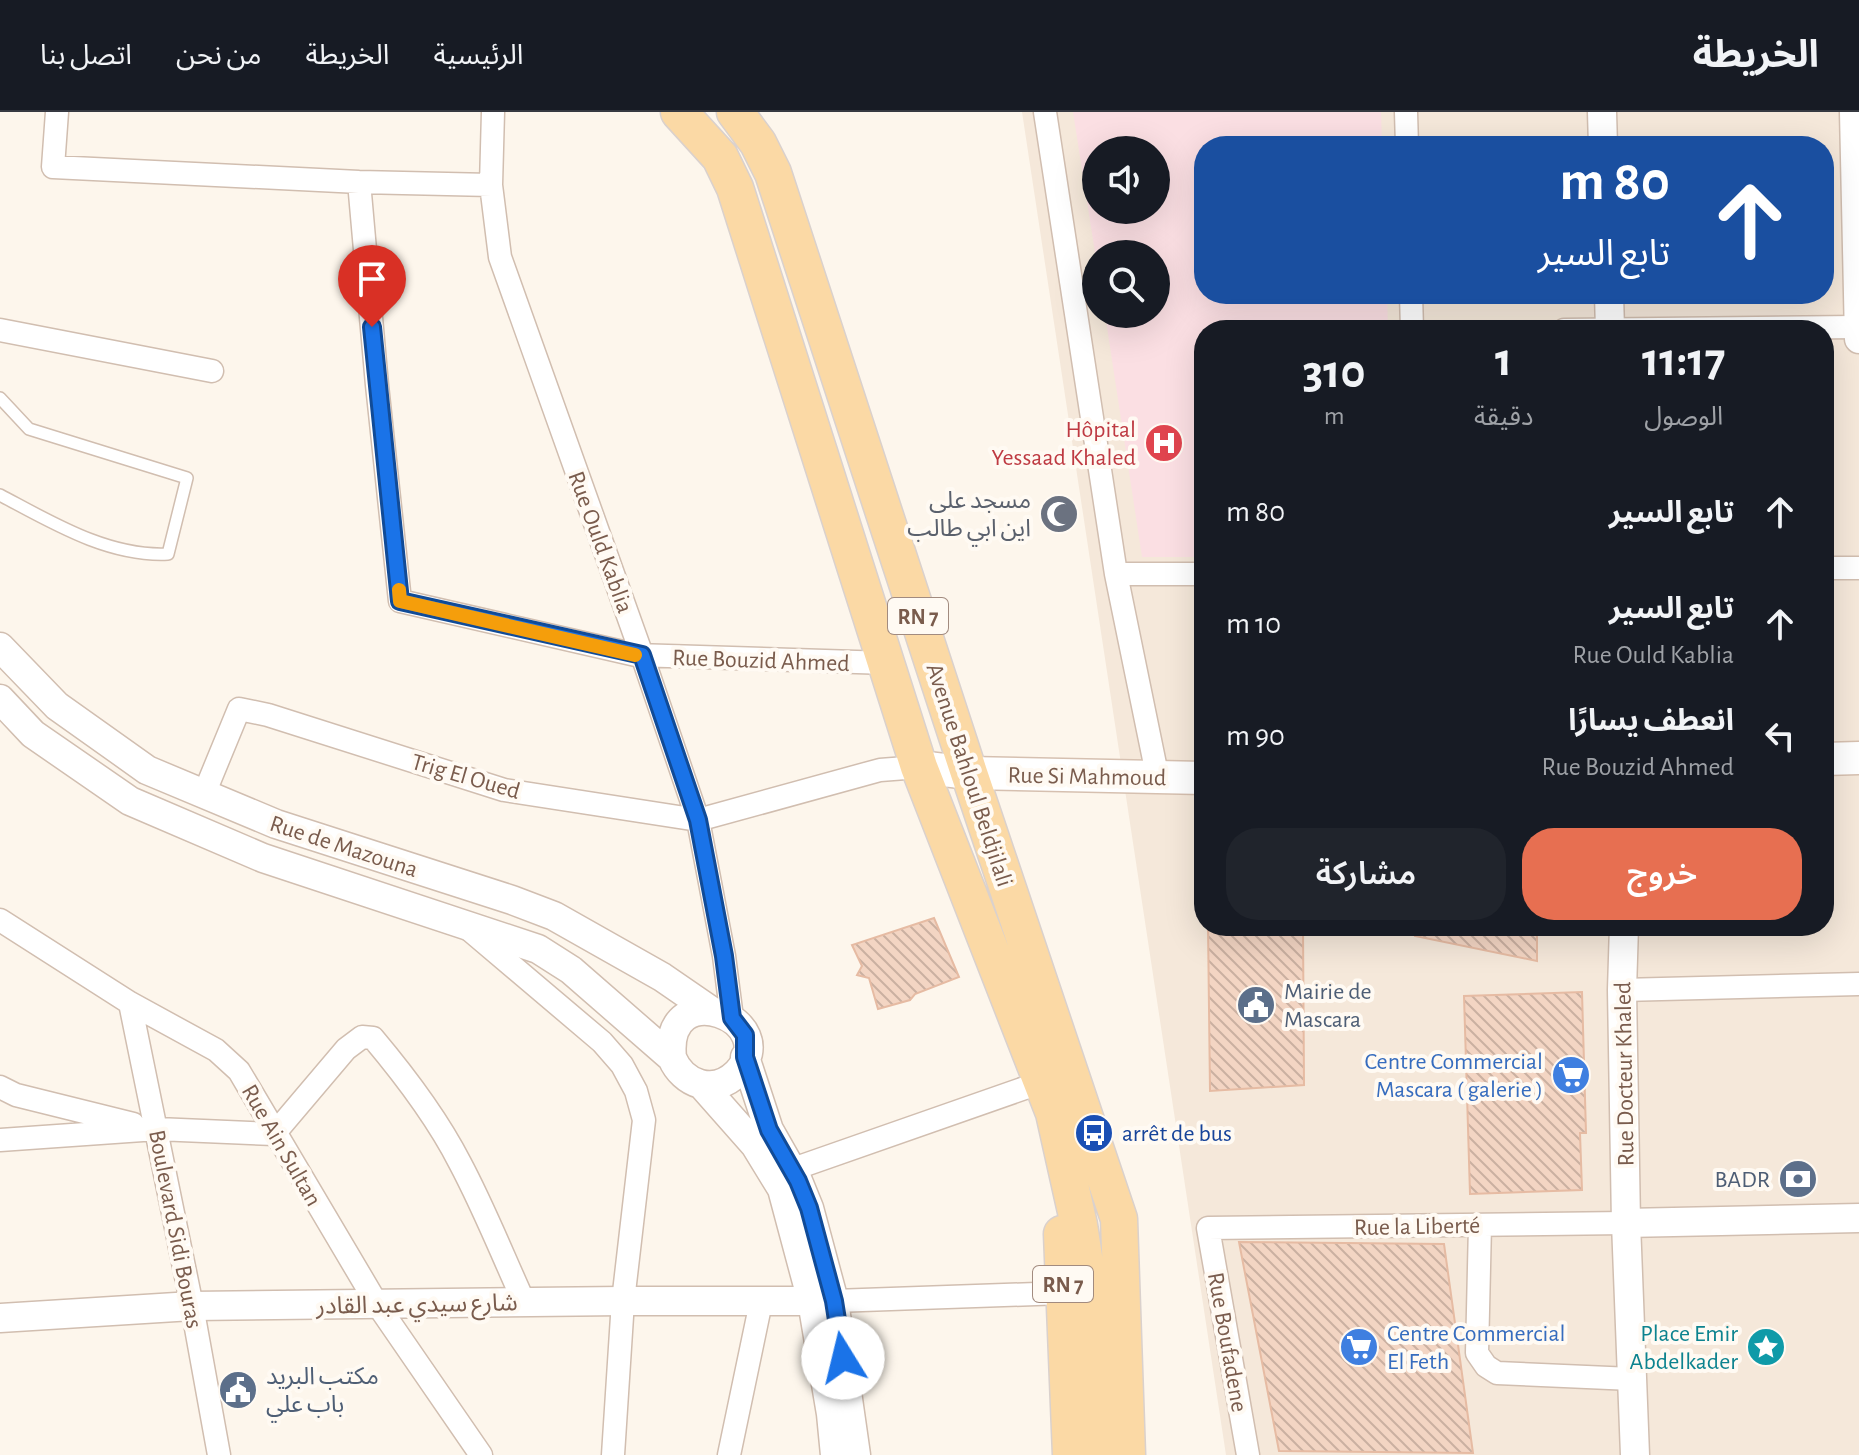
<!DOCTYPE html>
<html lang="ar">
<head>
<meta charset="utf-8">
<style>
	:root { --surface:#171b24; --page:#20242c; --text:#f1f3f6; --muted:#9ea1a6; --line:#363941; --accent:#e76f51 }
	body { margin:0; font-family:"Alegreya Sans","Noto Sans Arabic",sans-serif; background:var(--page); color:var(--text); direction:rtl; height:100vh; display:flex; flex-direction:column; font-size:30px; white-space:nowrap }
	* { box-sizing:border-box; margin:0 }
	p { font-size:26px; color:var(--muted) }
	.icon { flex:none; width:44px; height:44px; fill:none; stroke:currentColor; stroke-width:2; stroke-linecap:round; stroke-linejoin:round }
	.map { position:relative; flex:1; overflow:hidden; direction:ltr }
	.sheet { position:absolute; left:1194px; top:208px; width:640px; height:616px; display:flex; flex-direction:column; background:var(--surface); border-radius:32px; box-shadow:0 8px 32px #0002; direction:rtl }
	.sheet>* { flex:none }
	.hud { position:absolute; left:1194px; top:24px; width:640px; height:168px; border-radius:32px; box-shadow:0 8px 32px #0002; direction:rtl; background:#1a4fa0; color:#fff; overflow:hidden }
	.buttons { position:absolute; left:1082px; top:24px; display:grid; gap:16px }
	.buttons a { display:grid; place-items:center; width:88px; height:88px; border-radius:50%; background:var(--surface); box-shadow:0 8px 32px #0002; font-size:40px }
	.pin { position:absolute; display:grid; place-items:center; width:68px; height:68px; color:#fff; margin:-82px -34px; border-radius:50% 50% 50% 0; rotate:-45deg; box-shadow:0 0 8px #0007 }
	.pin .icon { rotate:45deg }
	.me { position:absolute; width:88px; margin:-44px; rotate:351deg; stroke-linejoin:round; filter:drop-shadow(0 0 6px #0008) }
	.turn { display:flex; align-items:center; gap:28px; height:168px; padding:0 32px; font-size:36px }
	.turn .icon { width:104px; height:104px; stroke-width:2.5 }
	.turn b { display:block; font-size:56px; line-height:68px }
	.eta { display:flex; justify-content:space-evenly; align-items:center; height:136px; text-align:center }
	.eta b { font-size:48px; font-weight:600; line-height:56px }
	.button { display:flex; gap:16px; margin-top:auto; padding:16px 32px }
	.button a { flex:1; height:92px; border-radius:32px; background:var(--accent); color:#fff; font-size:32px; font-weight:600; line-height:92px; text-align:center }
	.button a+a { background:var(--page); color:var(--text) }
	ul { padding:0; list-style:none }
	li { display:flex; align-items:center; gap:24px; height:112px; padding:0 32px }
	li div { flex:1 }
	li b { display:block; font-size:30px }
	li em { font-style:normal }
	header { display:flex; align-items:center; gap:48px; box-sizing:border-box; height:112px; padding:0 40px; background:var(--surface); border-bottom:2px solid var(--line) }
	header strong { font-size:38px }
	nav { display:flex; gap:44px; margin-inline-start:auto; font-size:28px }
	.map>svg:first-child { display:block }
	.residential { fill:#f5e8da; fill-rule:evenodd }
	.medical { fill:#fbdfe3; fill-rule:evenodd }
	.building { fill:url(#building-back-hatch); stroke:#e6bba3; stroke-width:2 }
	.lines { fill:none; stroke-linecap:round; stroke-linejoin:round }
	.service-casing { stroke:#d1beb0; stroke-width:14 }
	.minor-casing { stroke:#d1beb0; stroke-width:25 }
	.tertiary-casing { stroke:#d1beb0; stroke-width:31 }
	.secondary-casing { stroke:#d6c0b0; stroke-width:35 }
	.primary-casing { stroke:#dad1cd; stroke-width:39 }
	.service { stroke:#fff; stroke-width:11 }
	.minor { stroke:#fff; stroke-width:22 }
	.tertiary { stroke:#fff; stroke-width:28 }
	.secondary { stroke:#fff; stroke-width:32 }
	.primary { stroke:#fbd9a5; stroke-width:36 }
	.route-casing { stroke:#114b97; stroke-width:20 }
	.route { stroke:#1a73e8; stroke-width:14 }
	.slow { stroke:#f59e0b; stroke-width:14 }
	.labels { text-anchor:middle; stroke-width:8; stroke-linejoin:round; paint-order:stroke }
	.shield { fill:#fffaf3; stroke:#a28b7f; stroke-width:2 }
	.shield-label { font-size:22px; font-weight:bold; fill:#7a5c4d }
	.health-label { font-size:24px; fill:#be3a42; stroke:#fffaf3; text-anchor:end }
	.worship-label { font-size:24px; fill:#5b616d; stroke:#fffaf3; text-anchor:end }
	.street-label { font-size:24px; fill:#7a5c4d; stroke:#fffaf3 }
	.service-label { font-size:24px; fill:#4e5e75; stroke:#fffaf3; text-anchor:start }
	.shop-label { font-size:24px; fill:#366cbe; stroke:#fffaf3; text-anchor:end }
	.transit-label { font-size:24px; fill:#164399; stroke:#fffaf3; text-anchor:start }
	.culture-label { font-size:24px; fill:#0d838f; stroke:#fffaf3; text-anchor:end }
</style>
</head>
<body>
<header>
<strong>الخريطة</strong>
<nav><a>الرئيسية</a><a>الخريطة</a><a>من نحن</a><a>اتصل بنا</a></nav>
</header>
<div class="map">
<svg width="1859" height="1343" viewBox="0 0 1859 1343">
	<defs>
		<pattern id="building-back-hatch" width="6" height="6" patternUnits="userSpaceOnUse" patternTransform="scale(2)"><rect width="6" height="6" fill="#f3d5c3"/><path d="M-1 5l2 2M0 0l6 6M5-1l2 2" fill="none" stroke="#cab0a1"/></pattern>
	</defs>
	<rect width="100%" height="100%" fill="#fdf6ec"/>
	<path class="residential" d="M1022,0H1859V1343H1226ZM1204,34H1824V182H1204ZM1096,38H1156V98H1096ZM1096,142H1156V202H1096ZM1204,218H1824V814H1204Z"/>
	<path class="medical" d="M1073,0H1381L1382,34H1204V182H1387L1388,218H1204V445H1142L1105,202H1156V142H1096V147ZM1096,38H1156V98H1096Z"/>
	<path class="building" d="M934,806L959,865L915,882L910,888L878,897L869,866L857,863L862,854L852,833Z
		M1208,814H1303L1304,973L1210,979Z
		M1416,814H1537V849L1415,824Z
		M1582,880L1586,1021H1580L1582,1078L1470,1082L1464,884Z
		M1239,1130L1444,1132L1473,1341L1279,1339Z"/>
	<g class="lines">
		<g class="service-casing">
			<path id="service" d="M0,286L29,317L187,366L168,442C108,445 51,410 0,383"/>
		</g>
		<g class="minor-casing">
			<path id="minor" d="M57,0L53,55L359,70L491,73
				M493,0L491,73L500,145L642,543L698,708L724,844L732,906
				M1045,0L1116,462L1158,667
				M1406,0L1407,34
				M359,70L377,273L400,489L636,543L888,551
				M1411,182L1412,218
				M0,218L212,259
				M1564,218L1859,215
				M1824,456H1859
				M1116,462H1204
				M204,682L239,597L268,603L504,678L698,708L880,658L919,655
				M0,808L130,891L216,938L239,959L377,1192L481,1343
				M471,819L602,930L622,953L636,979L644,1008L623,1189L613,1343
				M1622,878L1859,872
				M130,891L192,1194L219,1343
				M0,975L16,983L133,1012
				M0,1028L157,1017L274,1022L346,937L362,925L373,926C405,964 437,1006 460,1051C484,1096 503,1144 524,1190
				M779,1062L1042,970
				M1480,1113L1477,1241L1486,1254L1497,1261L1632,1267
				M834,1189L1063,1181
				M729,1343L761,1190
				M1248,1343L1208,1116L1626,1111"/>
		</g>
		<g class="tertiary-casing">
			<path id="tertiary" d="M1602,0L1603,34
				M1854,0L1859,227
				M1609,182L1610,218
				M0,535L57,594L147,658L276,712L512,788L554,804L662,865L710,898
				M0,587L33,622L130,689L263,746L538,837L571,858L672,946C683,972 714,984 737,961C786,908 663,860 672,946
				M1624,814L1622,878L1626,1111
				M745,945L769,1018L798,1069L809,1096L834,1189L856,1343
				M702,973L755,1033L782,1077L812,1189L831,1302L835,1343
				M0,1206L192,1194L623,1189H834
				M1635,1343L1626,1111L1859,1106"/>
		</g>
		<g class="secondary-casing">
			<path id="secondary" d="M1824,647L1859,646
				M919,655L969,661L1204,666"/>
		</g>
		<g class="primary-casing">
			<path id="primary" d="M679,0L720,45L735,76L919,655L1054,1001L1079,1113L1100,1246
				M735,0L758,31L773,61L969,661L1119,1107L1127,1343
				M1062,1122L1071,1343
				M1100,1343V1246"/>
		</g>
		<use href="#service" class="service"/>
		<use href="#minor" class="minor"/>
		<use href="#tertiary" class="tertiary"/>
		<use href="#secondary" class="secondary"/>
		<use href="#primary" class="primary"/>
	</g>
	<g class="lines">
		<g class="route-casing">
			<path id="route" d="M372,215L400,489L642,543L698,708L724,844L732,906L745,923V945L769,1018L798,1069L809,1096L834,1189L843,1246"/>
		</g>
		<use href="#route" class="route"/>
		<path class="slow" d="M399,478L400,489L635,543"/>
	</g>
	<defs>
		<g id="hospital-disc" transform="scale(2)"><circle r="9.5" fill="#e0444e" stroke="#fffaf3"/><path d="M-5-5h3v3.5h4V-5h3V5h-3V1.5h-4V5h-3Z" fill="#fff"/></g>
		<g id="mosque-disc" transform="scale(2)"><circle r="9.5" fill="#6b7280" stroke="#fffaf3"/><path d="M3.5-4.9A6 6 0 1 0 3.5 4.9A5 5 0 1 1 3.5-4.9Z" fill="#fff"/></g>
		<g id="civic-disc" transform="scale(2)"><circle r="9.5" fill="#5c6f8a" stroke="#fffaf3"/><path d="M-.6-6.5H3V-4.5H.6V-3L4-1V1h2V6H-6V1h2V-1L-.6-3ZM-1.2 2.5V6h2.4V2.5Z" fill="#fff"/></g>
		<g id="supermarket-disc" transform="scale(2)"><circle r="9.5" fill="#3f7fe0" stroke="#fffaf3"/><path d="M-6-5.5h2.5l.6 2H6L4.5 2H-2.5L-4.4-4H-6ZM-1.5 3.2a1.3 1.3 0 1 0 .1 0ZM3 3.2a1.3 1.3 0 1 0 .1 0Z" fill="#fff"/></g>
		<g id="bus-disc" transform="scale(2)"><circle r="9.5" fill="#1a4fb4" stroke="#fffaf3"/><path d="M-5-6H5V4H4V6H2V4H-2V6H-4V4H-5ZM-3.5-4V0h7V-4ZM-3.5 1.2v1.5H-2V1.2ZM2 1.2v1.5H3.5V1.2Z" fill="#fff"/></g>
		<g id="bank-disc" transform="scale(2)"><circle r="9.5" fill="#5c6f8a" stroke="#fffaf3"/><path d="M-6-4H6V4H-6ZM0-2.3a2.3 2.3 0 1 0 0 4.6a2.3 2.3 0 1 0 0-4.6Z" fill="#fff"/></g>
		<g id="sight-disc" transform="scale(2)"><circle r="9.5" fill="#0f9aa8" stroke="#fffaf3"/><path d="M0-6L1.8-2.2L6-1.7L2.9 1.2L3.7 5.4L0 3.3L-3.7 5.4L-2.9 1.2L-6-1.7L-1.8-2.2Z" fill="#fff"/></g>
	</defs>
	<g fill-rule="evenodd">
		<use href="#hospital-disc" x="1164" y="331"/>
		<use href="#mosque-disc" x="1059" y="402"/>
		<use href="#civic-disc" x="1256" y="893"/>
		<use href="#supermarket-disc" x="1571" y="963"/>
		<use href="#bus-disc" x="1094" y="1021"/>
		<use href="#bank-disc" x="1798" y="1067"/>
		<use href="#supermarket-disc" x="1359" y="1235"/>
		<use href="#sight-disc" x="1766" y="1235"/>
		<use href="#civic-disc" x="238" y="1278"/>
	</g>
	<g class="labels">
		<g class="shield">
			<rect x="888" y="486" width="60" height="36" rx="6"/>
			<rect x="1033" y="1154" width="60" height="36" rx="6"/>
		</g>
		<g class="shield-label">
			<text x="918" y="512">RN 7</text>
			<text x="1063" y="1180">RN 7</text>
		</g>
		<g class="health-label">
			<text x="1136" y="325">Hôpital<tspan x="1136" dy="28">Yessaad Khaled</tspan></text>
		</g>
		<g class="worship-label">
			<text x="1031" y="396">مسجد علي<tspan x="1031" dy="28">اين ابي طالب</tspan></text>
		</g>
		<g class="street-label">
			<text transform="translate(601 430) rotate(70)" y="8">Rue Ould Kablia</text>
			<text transform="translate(761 548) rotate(2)" y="8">Rue Bouzid Ahmed</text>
			<text transform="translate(970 663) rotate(72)" y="8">Avenue Bahloul Beldjilali</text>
			<text transform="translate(466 664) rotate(16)" y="8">Trig El Oued</text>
			<text transform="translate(1087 664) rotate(1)" y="8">Rue Si Mahmoud</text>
			<text transform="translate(344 734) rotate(18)" y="8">Rue de Mazouna</text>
			<text transform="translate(1624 962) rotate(-91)" y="8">Rue Docteur Khaled</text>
			<text transform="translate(282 1033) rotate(60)" y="8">Rue Ain Sultan</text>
			<text transform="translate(1417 1114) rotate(-1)" y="8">Rue la Liberté</text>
			<text transform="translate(176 1117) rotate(79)" y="8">Boulevard Sidi Bouras</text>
			<text transform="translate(417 1192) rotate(-1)" y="8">شارع سيدي عبد القادر</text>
			<text transform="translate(1228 1230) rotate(80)" y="8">Rue Boufadene</text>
		</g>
		<g class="service-label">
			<text x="1284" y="887">Mairie de<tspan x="1284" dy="28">Mascara</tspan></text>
			<text x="1770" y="1075" text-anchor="end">BADR</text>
			<text x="266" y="1272">مكتب البريد<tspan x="266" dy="28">باب علي</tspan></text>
		</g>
		<g class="shop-label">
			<text x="1543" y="957">Centre Commercial<tspan x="1543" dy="28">Mascara ( galerie )</tspan></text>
			<text x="1387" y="1229" text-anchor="start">Centre Commercial<tspan x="1387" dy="28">El Feth</tspan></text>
		</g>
		<g class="transit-label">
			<text x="1122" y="1029">arrêt de bus</text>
		</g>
		<g class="culture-label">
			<text x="1738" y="1229">Place Emir<tspan x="1738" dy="28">Abdelkader</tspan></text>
		</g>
	</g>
</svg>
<div class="buttons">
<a><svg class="icon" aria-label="sound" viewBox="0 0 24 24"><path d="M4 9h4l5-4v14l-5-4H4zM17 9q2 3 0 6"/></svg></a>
<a><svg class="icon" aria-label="search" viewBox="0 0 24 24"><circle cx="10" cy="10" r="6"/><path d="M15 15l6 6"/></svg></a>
</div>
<div class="pin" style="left:372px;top:215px;background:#d93025"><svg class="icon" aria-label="arrive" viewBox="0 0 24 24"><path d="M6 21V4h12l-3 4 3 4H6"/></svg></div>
<svg class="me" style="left:843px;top:1246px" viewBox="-20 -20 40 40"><circle r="19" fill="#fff"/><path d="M0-13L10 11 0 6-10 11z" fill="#1a73e8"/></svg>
<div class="hud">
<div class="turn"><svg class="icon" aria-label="ahead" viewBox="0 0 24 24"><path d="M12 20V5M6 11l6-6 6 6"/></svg><div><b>80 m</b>تابع السير</div></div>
</div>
<section class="sheet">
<div class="eta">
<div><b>11:17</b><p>الوصول</p></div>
<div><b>1</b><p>دقيقة</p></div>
<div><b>310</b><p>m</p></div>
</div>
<ul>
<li><svg class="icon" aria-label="ahead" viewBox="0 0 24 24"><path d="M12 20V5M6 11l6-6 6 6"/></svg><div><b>تابع السير</b></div><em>80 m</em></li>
<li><svg class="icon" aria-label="ahead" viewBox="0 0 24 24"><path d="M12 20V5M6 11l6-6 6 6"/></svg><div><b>تابع السير</b><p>Rue Ould Kablia</p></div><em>10 m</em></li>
<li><svg class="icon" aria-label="left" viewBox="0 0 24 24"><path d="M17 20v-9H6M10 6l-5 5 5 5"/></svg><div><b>انعطف يسارًا</b><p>Rue Bouzid Ahmed</p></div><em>90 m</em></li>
</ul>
<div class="button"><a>خروج</a><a>مشاركة</a></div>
</section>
</div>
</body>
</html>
